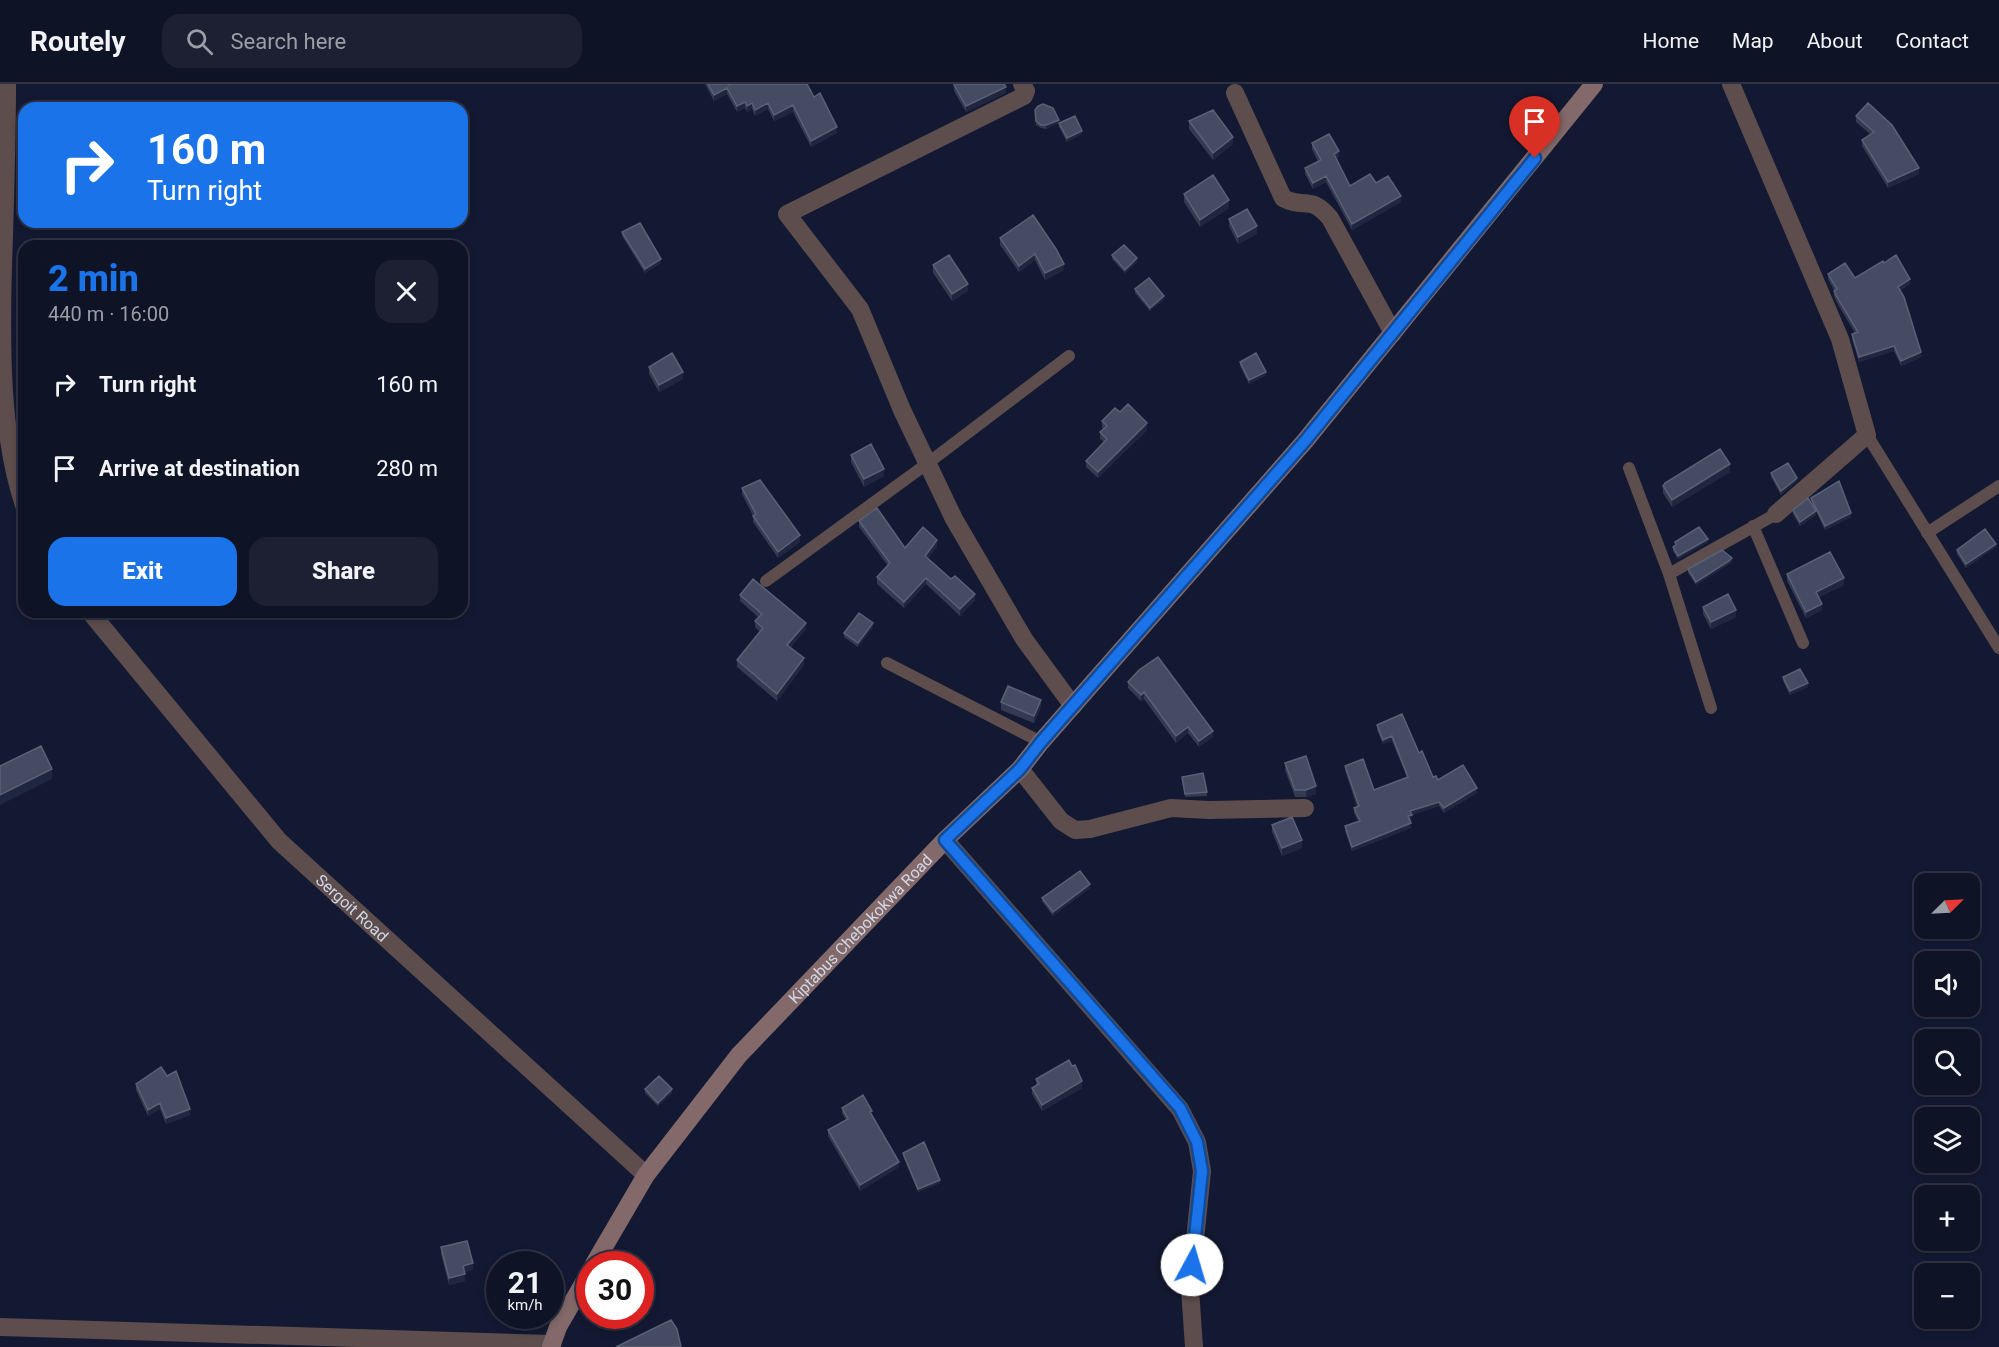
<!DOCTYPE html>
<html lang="en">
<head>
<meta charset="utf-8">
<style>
	:root { --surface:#0e1326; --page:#1c2032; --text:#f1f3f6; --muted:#9b9ea7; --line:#2e3243; --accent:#1a73e8 }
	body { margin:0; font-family:Roboto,sans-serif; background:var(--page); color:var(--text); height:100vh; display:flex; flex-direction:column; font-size:22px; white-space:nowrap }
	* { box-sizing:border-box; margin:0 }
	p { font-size:20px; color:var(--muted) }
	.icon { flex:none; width:33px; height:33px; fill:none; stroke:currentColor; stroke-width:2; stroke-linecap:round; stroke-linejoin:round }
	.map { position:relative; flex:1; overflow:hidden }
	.panel { position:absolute; left:18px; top:156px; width:450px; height:378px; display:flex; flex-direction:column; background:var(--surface); border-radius:18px; box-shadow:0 3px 9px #0003,0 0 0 2px var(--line) }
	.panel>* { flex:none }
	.banner { position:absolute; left:18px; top:18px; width:450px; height:126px; border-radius:18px; box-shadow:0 3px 9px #0003,0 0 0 2px var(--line); background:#1a73e8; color:#fff; overflow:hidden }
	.needle { width:39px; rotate:66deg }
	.controls { position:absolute; left:1914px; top:789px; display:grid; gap:12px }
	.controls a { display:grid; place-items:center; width:66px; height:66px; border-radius:12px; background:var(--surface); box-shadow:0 3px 9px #0003,0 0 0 2px var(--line); font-size:30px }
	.speed { position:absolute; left:486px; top:1167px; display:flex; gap:12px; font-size:30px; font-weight:700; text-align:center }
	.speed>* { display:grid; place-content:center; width:78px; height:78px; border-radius:50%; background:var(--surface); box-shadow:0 3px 9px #0003,0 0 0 2px var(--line); line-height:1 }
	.speed small { font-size:15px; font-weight:400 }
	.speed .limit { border:9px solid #d22; background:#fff; color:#111 }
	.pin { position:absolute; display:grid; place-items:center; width:51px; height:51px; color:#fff; margin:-62px -26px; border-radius:50% 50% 50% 0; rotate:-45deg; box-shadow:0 0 6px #0007 }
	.pin .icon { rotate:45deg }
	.me { position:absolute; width:66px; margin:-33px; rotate:6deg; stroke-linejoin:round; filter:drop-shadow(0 0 4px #0008) }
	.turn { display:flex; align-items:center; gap:21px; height:126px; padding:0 30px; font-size:27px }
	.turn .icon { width:78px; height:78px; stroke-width:2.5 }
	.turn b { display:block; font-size:42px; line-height:51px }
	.round { display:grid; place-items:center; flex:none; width:63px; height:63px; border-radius:18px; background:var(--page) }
	.headline { display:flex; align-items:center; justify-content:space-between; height:102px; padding:0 30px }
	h1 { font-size:36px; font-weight:800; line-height:45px; color:var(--accent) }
	.cta { display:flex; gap:12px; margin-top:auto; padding:12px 30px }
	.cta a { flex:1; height:69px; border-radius:18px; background:var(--accent); color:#fff; font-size:24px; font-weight:800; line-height:69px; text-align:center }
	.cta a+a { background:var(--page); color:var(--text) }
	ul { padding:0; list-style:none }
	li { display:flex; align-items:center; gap:18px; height:84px; padding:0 30px }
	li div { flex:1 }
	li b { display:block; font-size:22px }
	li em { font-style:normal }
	header { display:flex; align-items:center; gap:36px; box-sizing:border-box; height:84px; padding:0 30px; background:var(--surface); border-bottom:2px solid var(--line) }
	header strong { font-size:28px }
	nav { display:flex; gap:33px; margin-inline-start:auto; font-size:21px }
	.search { width:420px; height:54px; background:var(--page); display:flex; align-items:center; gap:15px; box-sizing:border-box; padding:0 21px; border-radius:18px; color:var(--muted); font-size:22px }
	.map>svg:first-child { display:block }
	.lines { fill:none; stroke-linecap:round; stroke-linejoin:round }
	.lane { stroke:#5d4d4d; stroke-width:12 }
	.street { stroke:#5d4d4d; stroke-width:18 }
	.secondary { stroke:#836969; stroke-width:18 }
	.wall { fill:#333a52 }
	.shaded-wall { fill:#1f263f }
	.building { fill:#444b62; stroke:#5a6177; stroke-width:1.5 }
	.route-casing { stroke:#114b97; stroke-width:15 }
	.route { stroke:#1a73e8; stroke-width:10 }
	.labels { text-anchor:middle; stroke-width:4.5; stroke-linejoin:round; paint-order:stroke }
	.street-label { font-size:16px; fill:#d1d7e8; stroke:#131932 }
</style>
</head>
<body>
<header>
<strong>Routely</strong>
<div class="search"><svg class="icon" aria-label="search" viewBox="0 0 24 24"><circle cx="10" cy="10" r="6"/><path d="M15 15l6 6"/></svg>Search here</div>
<nav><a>Home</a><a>Map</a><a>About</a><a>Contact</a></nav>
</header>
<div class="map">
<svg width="1999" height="1263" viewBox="0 0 1999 1263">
	<rect width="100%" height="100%" fill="#131932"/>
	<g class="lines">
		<path class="lane" d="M1867,351L1999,564
			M1629,384L1669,490L1776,430
			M1753,442L1803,559
			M1927,449L1999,402
			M1669,490L1711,624
			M766,497L928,379L1069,272
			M887,579L1041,658"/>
		<g class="street">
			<path d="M7,0C7,61 5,122 3,182C1,258 0,351 24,421"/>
			<path d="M1022,0L1026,7L1024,12L787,130L860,225L902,326L954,435L1024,555L1073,622"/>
			<path d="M1731,0L1840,255L1867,351L1776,430"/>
			<path d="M1235,9L1283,114C1305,126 1310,110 1330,134L1393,249"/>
			<path id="s1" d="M90,528L279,757L646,1091"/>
			<path d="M1020,685L1061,737L1075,746L1090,745L1171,724L1209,726L1305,724"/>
			<path d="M945,756L1180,1025L1197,1058L1202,1087L1190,1205L1194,1263"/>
			<path d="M0,1243L552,1260"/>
		</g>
		<g class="secondary">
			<path id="s2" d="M594,1180L646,1091L739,971L945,756L1020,685L1041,658L1305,357L1594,0"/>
			<path d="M551,1263L558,1243L590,1188"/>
		</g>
	</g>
	<path class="wall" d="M705,0H729V1L814,13L837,49L811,63L793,28L774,37L768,25L755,32L752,25L747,28L745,24L737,28L727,10L714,17Z
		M954,1L1006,9L966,28L954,7Z
		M1035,26L1059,39L1046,45L1041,44L1036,41Z
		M1856,32L1919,90L1888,104L1862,62V56L1870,50L1856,38Z
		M1189,37L1233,60L1213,76L1189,45Z
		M1059,39L1082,50L1067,58L1059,43Z
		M1312,59L1339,73L1336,75L1350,102L1376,99L1401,118L1352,146L1326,98L1313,105L1305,90V84L1318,78L1312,65Z
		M1184,110L1229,124L1200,143L1184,118Z
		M1033,131L1064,186L1045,196L1035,176L1019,188L1000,161V154Z
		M1229,135L1257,150L1238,160L1229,142Z
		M622,148L661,179L645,189L622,152Z
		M1112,171L1137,178L1125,189L1112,175Z
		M1884,179L1910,200L1900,207L1921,273L1901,282L1894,267L1859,278L1852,255V250L1855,249L1837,219L1834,212V206L1828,195V190L1855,194Z
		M933,181L968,207L952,217L933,189Z
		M1135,205L1164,215L1150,227L1135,209Z
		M1240,278L1266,291L1249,300L1240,282Z
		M649,283L683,295L659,308L649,290Z
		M1120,328L1147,346L1098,394L1086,383V377L1104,358L1100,355V348L1103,345L1102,344V337Z
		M851,371L884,392L864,403L851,378Z
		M1730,388L1672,423L1663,409V402Z
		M1771,389L1797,397L1781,411L1771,393Z
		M742,404L800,458L778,474L753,438V432L742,410Z
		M1811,414L1851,433L1825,446L1811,417Z
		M1793,426L1816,431L1800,442L1793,430Z
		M859,437L905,464L937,463L928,474L975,516L960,532L926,500L904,524L877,500V493L888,482L859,443Z
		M1675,458H1708L1678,475L1673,467V463L1675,462Z
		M1996,463L1966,484L1957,470V466Z
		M1732,477L1729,480L1696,501L1688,489V485Z
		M1787,490L1844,501L1819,513L1822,526L1806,534L1787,497Z
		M740,511L806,545L790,564L804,581L777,617L737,583V576L760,548L755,543V537L758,533L740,517Z
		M1703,523L1736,533L1711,545L1703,530Z
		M873,543L858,563L844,553V549Z
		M1783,593L1808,603L1790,611L1783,597Z
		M1128,598L1213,653L1199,663L1188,649L1176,659L1144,615L1141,617L1128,604Z
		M1001,618L1041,623L1034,639L1001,626Z
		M1377,641L1419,669L1433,693L1438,696L1477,709L1444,729L1439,722L1412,731V735L1410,736L1411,744L1352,767L1345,747V742L1358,737L1354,729V724L1357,723L1345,686V682L1374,706L1407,693L1392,657L1383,660L1377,646Z
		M1285,679L1316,710L1306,713H1295L1285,686Z
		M1182,693L1207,708V712L1185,713Z
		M1272,741L1302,764L1282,772L1272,748Z
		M1090,804L1053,832L1042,817V814Z
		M167,992L190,1031L166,1040L160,1025L148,1032L136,1006V1000Z
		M1036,995L1082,1004L1042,1027L1032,1010V1004L1036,1002Z
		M645,1005L672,1009L658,1022L645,1009Z
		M842,1024L872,1032L899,1083L860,1107L828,1052V1046L846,1036L842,1029Z
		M903,1069L940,1099L918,1108L903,1072Z
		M441,1163L473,1186L465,1188V1197L449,1201L441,1170Z"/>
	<path class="shaded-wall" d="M1006,3V9L966,28V22Z
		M727,4V10L714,17V11Z
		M745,18V24L737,28V22Z
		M752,19V25L747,28V22Z
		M768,19V25L755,32V26Z
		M793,21V28L774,37V31Z
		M1059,36V39L1046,45V41Z
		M837,43V49L811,63V57Z
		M1082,47V50L1067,58V54Z
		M1233,53V60L1213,76V69Z
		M1339,67V73L1334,76V70Z
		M1919,84V90L1888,104V98Z
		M1326,92V98L1313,105V99Z
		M1401,112V118L1352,146V140Z
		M1229,116V124L1200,143V136Z
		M1257,142V150L1238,160V153Z
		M1035,170V176L1019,188V182Z
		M1137,174V178L1125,189V186Z
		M661,175V179L645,189V185Z
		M1064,180V186L1045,196V189Z
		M1910,195V200L1898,208V203Z
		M968,200V207L952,217V210Z
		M1164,212V215L1150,227V224Z
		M1894,262V267L1859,278V273Z
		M1921,268V273L1901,282V277Z
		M683,288V295L659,308V301Z
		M1266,288V291L1249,300V296Z
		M1147,339V346L1098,394V388Z
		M1730,380V388L1672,423V416Z
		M884,385V392L864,403V395Z
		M1797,394V397L1781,411V407Z
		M1816,427V431L1800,442V438Z
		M1851,429V433L1825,446V442Z
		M800,451V458L778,474V468Z
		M1708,455V458L1678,475V472Z
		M937,456V463L925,478V472Z
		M1996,460V463L1966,484V480Z
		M1732,474V477L1729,480L1696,501V498Z
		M926,494V500L904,524V518Z
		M1844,494V501L1816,514V508Z
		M975,510V516L960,532V525Z
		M1822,520V526L1806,534V528Z
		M1736,526V533L1711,545V538Z
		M806,539V545L787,568V561Z
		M873,539V543L858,563V559Z
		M804,574V581L777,617V610Z
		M1808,599V603L1790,611V607Z
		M1144,608V615L1141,617V611Z
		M1041,616V623L1034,639V632Z
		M1188,643V649L1176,659V652Z
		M1213,647V653L1199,663V657Z
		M1392,652V657L1383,660V656Z
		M52,685V695L0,721V711Z
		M1316,702V710L1306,713V706Z
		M1477,704V709L1444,729V724Z
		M1439,718V722L1412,731V735L1408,737V732L1410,727Z
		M1411,739V744L1352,767V763Z
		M1302,756V764L1282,772V764Z
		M1090,800V804L1053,832V828Z
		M1082,997V1004L1042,1027V1021Z
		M672,1005V1009L658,1022V1019Z
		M160,1019V1025L148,1032V1026Z
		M190,1025V1031L166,1040V1034Z
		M899,1078V1083L860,1107V1101Z
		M940,1096V1099L918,1108V1105Z
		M473,1179V1186L463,1189V1182Z
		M465,1190V1197L449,1201V1194Z"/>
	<path class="building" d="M708,0H729V1L732,0H807L814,13L820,9L837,43L811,57L793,21L774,31L768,19L755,26L752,19L747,22L745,18L737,22L727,4L714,11Z
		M955,0H1004L1006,3L966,22L954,1Z
		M1868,19L1892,41L1919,84L1888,98L1862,56L1874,48L1856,32Z
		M1043,20L1053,24L1059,36L1046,41H1041L1036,37L1035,26L1038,22Z
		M1213,26L1233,53L1213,69L1189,37Z
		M1075,32L1082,47L1067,54L1059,39Z
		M1329,50L1339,67L1334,70L1350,102L1370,90L1376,99L1388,92L1401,112L1352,140L1326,92L1313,99L1305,84L1321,76L1312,59Z
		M1213,91L1229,116L1200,136L1184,110Z
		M1247,125L1257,142L1238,153L1229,135Z
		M1033,131L1056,165L1064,180L1045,189L1035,170L1019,182L1000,154Z
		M640,139L661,175L645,185L622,148Z
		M1124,161L1137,174L1125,186L1112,171Z
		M949,171L968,200L952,210L933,181Z
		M1896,171L1910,195L1898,203L1904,213L1921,268L1901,277L1894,262L1859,273L1852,250L1858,248L1837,213L1834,207L1837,205L1828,190L1845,179L1855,194L1883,177L1884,179Z
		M1149,194L1164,212L1150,224L1135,205Z
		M672,269L683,288L659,301L649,283Z
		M1256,269L1266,288L1249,296L1240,278Z
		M1128,320L1147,339L1098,388L1086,377L1107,355L1100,348L1107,342L1102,337L1115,324L1120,328Z
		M871,360L884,385L864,395L851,371Z
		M1720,365L1730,380L1672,416L1663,402L1665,399Z
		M1788,379L1797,394L1781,407L1771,389Z
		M760,396L800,451L778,468L753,432L756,430L742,404Z
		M1839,397L1851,429L1825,442L1811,414Z
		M1808,414L1816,427L1800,438L1793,426Z
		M877,424L905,464L923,443L937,456L925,472L951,495L955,492L975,510L960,525L926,494L904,518L877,493L890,479L859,437Z
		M1699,443L1708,455L1678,472L1673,463L1676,461L1675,458Z
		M1985,445L1996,460L1966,480L1957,466Z
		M1722,466L1732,474L1729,477L1696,498L1688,485Z
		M1830,468L1844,494L1816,508L1822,520L1806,528L1787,490Z
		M753,495L806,539L787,561L804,574L777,610L737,576L763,544L755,537L762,530L740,511Z
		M1728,510L1736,526L1711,538L1703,523Z
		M859,529L873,539L858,559L844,549Z
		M1158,573L1213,647L1199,657L1188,643L1176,652L1144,608L1141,611L1128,598L1139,586Z
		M1800,585L1808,599L1790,607L1783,593Z
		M1008,602L1041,616L1034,632L1001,618Z
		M1402,630L1419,669L1422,667L1433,693L1436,692L1438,696L1463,681L1477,704L1444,724L1439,718L1410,727L1412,731L1408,732L1411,739L1352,763L1345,742L1360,737L1354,724L1359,722L1345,682L1363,675L1374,706L1408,693L1392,652L1383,656L1377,641Z
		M41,662L52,685L0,711V682Z
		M1306,672L1316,702L1306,706H1295L1285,679Z
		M1203,689L1207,708L1185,710L1182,693Z
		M1292,733L1302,756L1282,764L1272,741Z
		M1080,787L1090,800L1053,828L1042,814Z
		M1069,976L1072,982L1075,981L1082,997L1042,1021L1032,1004L1039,1000L1036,995Z
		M161,983L167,992L176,987L190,1025L166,1034L160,1019L148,1026L136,1000Z
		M659,992L672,1005L658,1019L645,1005Z
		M863,1011L872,1027L870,1028L899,1078L860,1101L828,1046L848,1035L842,1024Z
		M924,1058L940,1096L918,1105L903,1069Z
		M467,1157L473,1179L463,1182L465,1190L449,1194L441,1163Z
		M671,1236L677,1245L681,1263H616Z"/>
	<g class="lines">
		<g class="route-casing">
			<path id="route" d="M1192,1181L1202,1087L1197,1058L1180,1024L945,756L1020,685L1041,658L1305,357L1535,74"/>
		</g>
		<use href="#route" class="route"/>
	</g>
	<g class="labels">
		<g class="street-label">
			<text dy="6" stroke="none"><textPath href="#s1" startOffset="396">Sergoit Road</textPath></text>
			<text dy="6" stroke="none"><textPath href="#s2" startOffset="430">Kiptabus Chebokokwa Road</textPath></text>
		</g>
	</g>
</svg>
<div class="controls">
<a><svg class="needle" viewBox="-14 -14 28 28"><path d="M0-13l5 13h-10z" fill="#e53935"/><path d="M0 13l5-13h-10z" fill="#9b9ea7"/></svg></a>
<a><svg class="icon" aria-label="sound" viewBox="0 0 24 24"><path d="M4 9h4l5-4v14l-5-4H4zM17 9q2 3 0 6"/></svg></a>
<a><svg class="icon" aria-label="search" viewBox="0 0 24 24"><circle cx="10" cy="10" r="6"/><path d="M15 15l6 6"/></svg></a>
<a><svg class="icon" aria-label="layers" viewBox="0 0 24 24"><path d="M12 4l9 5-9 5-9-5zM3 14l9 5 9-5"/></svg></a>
<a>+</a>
<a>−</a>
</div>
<div class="speed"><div>21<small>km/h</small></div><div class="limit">30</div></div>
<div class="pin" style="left:1535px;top:74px;background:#d93025"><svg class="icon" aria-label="arrive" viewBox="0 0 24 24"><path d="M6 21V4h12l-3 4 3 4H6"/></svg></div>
<svg class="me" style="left:1192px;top:1181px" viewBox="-20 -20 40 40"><circle r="19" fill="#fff"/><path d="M0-13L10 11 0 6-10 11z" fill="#1a73e8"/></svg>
<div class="banner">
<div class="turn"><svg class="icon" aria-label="right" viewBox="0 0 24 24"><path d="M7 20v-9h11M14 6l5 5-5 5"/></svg><div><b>160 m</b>Turn right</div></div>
</div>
<section class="panel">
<div class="headline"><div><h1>2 min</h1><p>440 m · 16:00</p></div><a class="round"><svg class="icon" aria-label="close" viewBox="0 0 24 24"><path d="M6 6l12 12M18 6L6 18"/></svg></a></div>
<ul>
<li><svg class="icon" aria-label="right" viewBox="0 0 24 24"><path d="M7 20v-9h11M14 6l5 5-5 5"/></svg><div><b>Turn right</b></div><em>160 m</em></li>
<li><svg class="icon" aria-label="arrive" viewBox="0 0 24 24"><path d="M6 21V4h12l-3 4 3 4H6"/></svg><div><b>Arrive at destination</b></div><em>280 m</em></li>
</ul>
<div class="cta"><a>Exit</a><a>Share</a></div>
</section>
</div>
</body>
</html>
